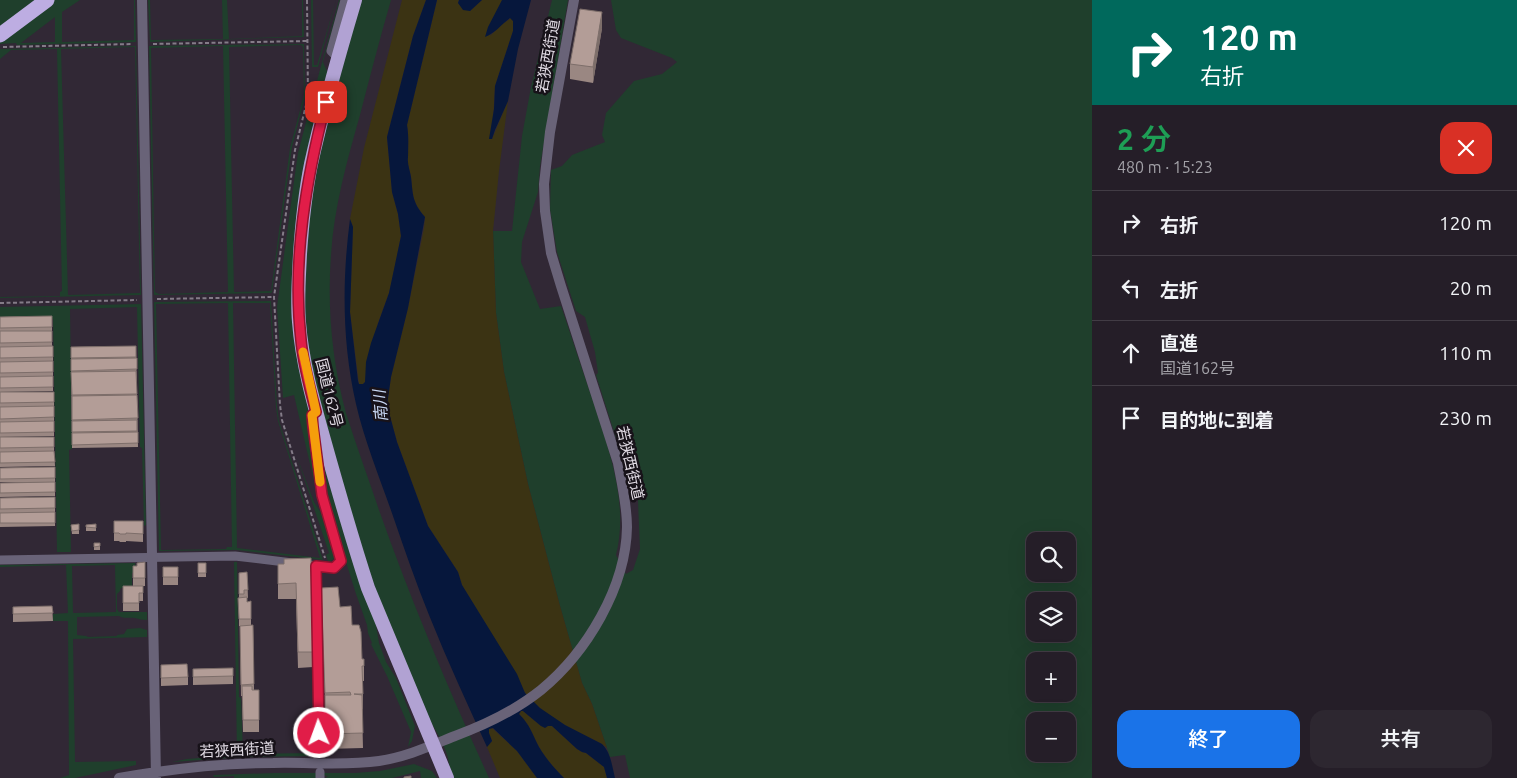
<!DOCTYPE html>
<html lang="ja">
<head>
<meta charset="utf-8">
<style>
	:root { --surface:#251e28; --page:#2d2730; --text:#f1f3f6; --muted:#a3a2a8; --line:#423c45; --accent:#1a73e8 }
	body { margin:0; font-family:Ubuntu,"Noto Sans JP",sans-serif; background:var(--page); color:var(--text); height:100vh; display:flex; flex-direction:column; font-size:19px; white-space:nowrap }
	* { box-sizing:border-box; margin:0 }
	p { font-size:16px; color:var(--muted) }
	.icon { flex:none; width:28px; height:28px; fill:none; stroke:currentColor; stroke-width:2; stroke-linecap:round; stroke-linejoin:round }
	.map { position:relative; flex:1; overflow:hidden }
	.drawer { display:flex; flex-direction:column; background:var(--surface); width:425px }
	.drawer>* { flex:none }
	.guide { background:#00695c; color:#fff; overflow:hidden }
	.tools { position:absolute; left:1026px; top:532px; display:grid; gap:10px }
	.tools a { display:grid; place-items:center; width:50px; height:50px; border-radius:10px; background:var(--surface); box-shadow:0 5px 20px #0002,0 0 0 1px var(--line); font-size:25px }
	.pin { position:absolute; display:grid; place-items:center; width:42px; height:42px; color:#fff; margin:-21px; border-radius:10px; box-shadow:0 2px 8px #0006 }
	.me { position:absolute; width:55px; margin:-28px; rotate:358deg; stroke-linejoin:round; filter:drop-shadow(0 0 4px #0008) }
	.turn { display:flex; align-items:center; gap:18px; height:105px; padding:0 25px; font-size:22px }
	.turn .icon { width:65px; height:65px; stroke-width:2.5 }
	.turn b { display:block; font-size:35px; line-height:42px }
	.round { display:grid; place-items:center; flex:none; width:52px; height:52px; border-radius:15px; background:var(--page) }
	.head { display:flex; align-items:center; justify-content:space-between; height:85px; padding:0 25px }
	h1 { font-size:30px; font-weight:600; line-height:38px; color:#1e9e55 }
	.primary-button { display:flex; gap:10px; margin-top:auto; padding:10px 25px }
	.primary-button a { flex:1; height:58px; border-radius:15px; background:var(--accent); color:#fff; font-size:20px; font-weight:600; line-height:58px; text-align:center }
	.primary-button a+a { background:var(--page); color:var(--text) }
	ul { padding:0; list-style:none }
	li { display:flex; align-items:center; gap:15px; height:65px; padding:0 25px; border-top:1px solid var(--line) }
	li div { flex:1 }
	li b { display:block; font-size:19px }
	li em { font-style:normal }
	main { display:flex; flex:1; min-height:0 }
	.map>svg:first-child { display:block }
	.green { fill:#1f3f2c; fill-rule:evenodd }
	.sand { fill:#3b3313 }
	.water { fill:#06173c }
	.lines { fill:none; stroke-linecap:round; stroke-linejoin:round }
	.path { stroke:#847c88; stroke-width:2; stroke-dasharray:4 2.5; stroke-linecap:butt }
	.minor { stroke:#696378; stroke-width:9 }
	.tertiary { stroke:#696378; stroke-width:10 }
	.trunk { stroke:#b1a2d3; stroke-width:14 }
	.motorway { stroke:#bdade2; stroke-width:15 }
	.wall { fill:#9a8782 }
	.shaded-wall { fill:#7d6e6a }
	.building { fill:#b39d97; stroke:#7d6e6a }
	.route-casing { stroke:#92132f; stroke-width:12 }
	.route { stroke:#e11d48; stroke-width:9 }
	.slow { stroke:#f59e0b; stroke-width:9 }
	.labels { text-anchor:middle; stroke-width:5; stroke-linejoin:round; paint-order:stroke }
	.street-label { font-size:15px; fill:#e0dae3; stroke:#171219 }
	.water-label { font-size:16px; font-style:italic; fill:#c6d5f1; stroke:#171219 }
</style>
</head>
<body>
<main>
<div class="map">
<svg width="1092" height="778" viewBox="0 0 1092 778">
	<rect width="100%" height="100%" fill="#312835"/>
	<path class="green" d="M0,0H80L62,12V42L134,40V0H135L136,42L17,45L16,43L0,44ZM55,17V42L21,43Z
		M148,0H150L151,40L223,39L222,0H227L229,39L302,36V0H303L304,37L150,42Z
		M311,0H313L314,65H317L336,0L318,67H312Z
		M339,0H340L323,62L329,76L300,208L309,426L317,489L316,490L294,395L283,398L277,307L295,174L298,153L312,99Z
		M359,0H391C380,38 370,76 360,115C347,161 334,207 331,255C327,307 332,362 346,413C356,445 368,477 379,510C411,601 449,690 489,778H453C450,771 449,765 448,758C445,746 437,732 430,721L373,587L320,409L303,321L307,225L326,120Z
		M552,0H568L540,166L538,192L522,242L521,262L540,309L561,306C572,338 582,370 593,401C609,450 629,503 616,555L626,574L633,570L640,549L638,501L633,481L628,476L596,375L598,373L595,352L585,317L576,311L557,252L550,209L551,170L562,166L572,155L605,142L602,135L606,113L634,81L662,74L677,62L672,58L621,38L616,30L611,0H1092V778H630L625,755L610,757L592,704L582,683L560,606L528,484L504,372L496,313L493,231H512L522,136L531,87ZM1035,541H1068V574H1035ZM1035,601H1068V634H1035ZM1035,661H1068V694H1035ZM1035,721H1068V754H1035Z
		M304,44L305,96L292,147L272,292L271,293L154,295L149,46ZM301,45L303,47L304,95L290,148L271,291L234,292L229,47ZM223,46L228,292L159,294L155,292L151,48Z
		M136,46L141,295L0,298V297L60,296V292L62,291L57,49L11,50L0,59V49ZM135,47L140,293L68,295L61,49Z
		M269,301H271L277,406L279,421L323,560L237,550L159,551L154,302ZM228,303L232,547H227L226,549L161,550L156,304ZM233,303H270L276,408L278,421L320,558L237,548Z
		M141,304L146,525L144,526L142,448L140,447L137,307L70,309L72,449L69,450L71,552H57L53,319H0V307Z
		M316,429L376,625L379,643L386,662L396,678L415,726L412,741L408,747L411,732L387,676L371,644L372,643L368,633L367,625L356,594L324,492Z
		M297,457L314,502L324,518L336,557L331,561H328L326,555L329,553Z
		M234,562H237L239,697L241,698L243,754L317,753V756L243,757L172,762L187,759L237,755Z
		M135,563L136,573H132V588H121L120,591L117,594V609L119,612H147V620C142,620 139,619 135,618C128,617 125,619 119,616L77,617V635L86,636L88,637L117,636V635L124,634L127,629L140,628L147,630V637L73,639L75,762L136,761V765L75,778H60L69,775L68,621H53V614L68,613L66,565L0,567V565ZM115,565L116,612L73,613L72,566Z
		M414,764L432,771L437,778H421L420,771L392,778H325L328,776L317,775V778H234V776L214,777L213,775L275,773H355L380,771Z"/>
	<path class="sand" d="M402,0H426L413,36L387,137L392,192L398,214L401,236L394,271L389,293L378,323L365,382L363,384H359L350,312L353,227L350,219L364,148Z
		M437,0H459L458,3L470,11L482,0H502L490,36L501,25L511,18L513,21V31L495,86L492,139L508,101L499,171L493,231L496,313L504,372L528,484L560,606L582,683L592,704L607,748L602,744C576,731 544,717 526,694C521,687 518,677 514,670C496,642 479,613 462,585L458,572L428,526L397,442L387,405L391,377L408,308L424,228L425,217C412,202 413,195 411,177C410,170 407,164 408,157C408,146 409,137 407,125Z
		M521,711H523L541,726H552L577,749L582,752L586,753L604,767L607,778H564C555,769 546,759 539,747C532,734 530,725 519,714Z
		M492,728L517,751L537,778H500L487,747L492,741L489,733V729Z"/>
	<path class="water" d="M426,0H437L407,125C409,137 408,146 408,157C407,164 410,170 411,177C413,195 412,202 425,217L408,308L391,377L387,405L397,442L428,526L458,572L462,585L517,674L525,693L540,708L565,725L602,744C611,753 612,766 615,778H607L604,767L586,753L582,752L577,749L552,726H548L545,728L541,726L523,711H521L519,714C531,726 532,734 539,747C546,759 555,769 564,778H537L517,751L493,728L489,729V733L492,741L487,747C467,703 447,660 429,615C416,583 405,551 394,519C381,481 365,443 356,404C342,343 342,280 350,219L353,227L350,312L358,381L359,384H363L365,382L366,362L371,343L389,293L401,236L398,214L392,192L387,137L413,36Z
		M459,0H482L470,11L463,10L458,3Z
		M502,0H531L518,49L508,101L495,130L492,139H489L494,109L495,86L513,31V21L510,18C502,24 494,34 485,37L488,27Z"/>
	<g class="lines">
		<path class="path" d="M307,0L308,97L295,150L274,297L280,405L282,420L325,558
			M153,44L308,41
			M3,47L133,44
			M157,299L274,297
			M0,303L137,300"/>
		<path class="minor" d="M338,58L331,51L345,0
			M0,560L235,556L334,568L341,561L322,495L312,415
			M316,566L317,665L319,750
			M320,772V778"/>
		<path class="tertiary" d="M142,0L156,778
			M119,778C170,769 222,763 273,763C308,762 345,766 379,761C406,757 430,746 455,736C485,725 516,710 541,690C587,652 626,587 627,527C627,505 622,484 618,463L561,286L551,253L545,211L544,184L550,132L574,0"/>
		<path class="trunk" d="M355,0C339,54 323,109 311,164C305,194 302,224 300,254C299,277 297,299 299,322C302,362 313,401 324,440C338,490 352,539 368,588L447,778"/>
		<path class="motorway" d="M0,35L47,0"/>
	</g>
	<path class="wall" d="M602,28L593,83L570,79V64Z
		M52,316V346L0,347V317Z
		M53,346V361L0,362V347Z
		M136,346L138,447L72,448L71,347Z
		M53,361V391L0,392V377H35H0V362Z
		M0,392H54V406L0,407Z
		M54,406V436L0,437V407Z
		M0,437H54V451L0,452Z
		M54,451L55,466L0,467V452Z
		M55,467V482H0V468Z
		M55,482V496L0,497V483Z
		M55,497V526L0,527V498Z
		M114,521H143V542L126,541V542H120L119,541H114Z
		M79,524V534H72L71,525Z
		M96,524V531H86V525Z
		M94,543H100V550H94Z
		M311,558L313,667L298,668L296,599H278V564H284Z
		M145,562V586H133V566H137Z
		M198,563H206V577H198Z
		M163,567H178V585H163Z
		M247,572L248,598H247V602L251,601V625H253L254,690H259V732H243L242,696H241L240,626H239V573Z
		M123,586H143V601H139V611H123Z
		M321,588L340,607L352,625L362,659H364V681H363V709H362L363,748L325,749V702Z
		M52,606L53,621L13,622V607Z
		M161,665L188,677V685L161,686Z
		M233,668V684L193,685V669Z"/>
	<path class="shaded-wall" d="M602,12V28L593,83V67Z"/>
	<path class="building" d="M580,9L602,12L593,67L570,64Z
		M52,316V327L0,328V317Z
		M0,331H52V342L0,343Z
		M53,346V357L0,358V347Z
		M136,346V357L71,358V347Z
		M137,358V369L71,371V359Z
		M53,361V372L0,373V362Z
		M136,371L137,394L72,395L71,372Z
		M53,376V387L0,388V377Z
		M0,392H54V402L0,403Z
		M137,395L138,418L72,420V396Z
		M54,406V417L0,419V407Z
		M137,420V431L72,432V421Z
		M54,421V432L0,433V422Z
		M138,432V443L72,445V433Z
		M0,437H54V447L0,448Z
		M54,451L55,462L0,463V452Z
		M55,467V478L0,479V468Z
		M55,482V492L0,493V483Z
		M55,497V508L0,509V498Z
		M55,512V523H0V513Z
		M114,521H143V534L126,533V534H120L119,533H114Z
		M79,524V530L72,531L71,525Z
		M96,524V528L86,527V525Z
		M94,543H100V546L94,547Z
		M311,558L313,652H298L296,583L278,584V564H284V559Z
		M145,562V578H133V566H137V563Z
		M198,563H206V573H198Z
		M163,567H178V577H163Z
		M247,572L248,590H244V594H239V573Z
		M123,586H143V593H139V603H123Z
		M338,587L340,607L351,606L352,625H359L361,632L362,659H364V666H362L363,694H354L362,695L363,733L325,734V695H351L350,692L325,693L321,588Z
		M247,597V602L251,601V619H239L238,598Z
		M52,606L53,613L13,614V607Z
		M253,625L254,684L241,685L240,626Z
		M187,664L188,677L161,678V665Z
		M233,668V676L193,677V669Z
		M242,686H252V690H259V720H243Z
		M411,776V778H404V777Z"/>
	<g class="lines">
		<g class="route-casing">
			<path id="route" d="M319,733L316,566L334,568L341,561L322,495L313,427L312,415L316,412C310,388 303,364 301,340C292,261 306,179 326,102"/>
		</g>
		<use href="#route" class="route"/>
		<path class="slow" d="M303,352L316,412L312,415L320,482"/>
	</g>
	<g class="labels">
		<g class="street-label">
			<text transform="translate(548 56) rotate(-80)" y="5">若狭西街道</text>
			<text transform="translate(329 393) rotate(76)" y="5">国道162号</text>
			<text transform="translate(630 463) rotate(77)" y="5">若狭西街道</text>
			<text transform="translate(237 750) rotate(-3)" y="5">若狭西街道</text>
		</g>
		<g class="water-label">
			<text transform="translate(380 406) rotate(-95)" y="6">南川</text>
		</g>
	</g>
</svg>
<div class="tools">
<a><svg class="icon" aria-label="search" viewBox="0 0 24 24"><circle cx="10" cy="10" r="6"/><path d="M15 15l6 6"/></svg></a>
<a><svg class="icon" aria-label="layers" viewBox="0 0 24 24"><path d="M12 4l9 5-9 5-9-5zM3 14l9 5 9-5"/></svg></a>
<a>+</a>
<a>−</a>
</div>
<div class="pin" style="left:326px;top:102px;background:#d93025"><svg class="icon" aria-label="arrive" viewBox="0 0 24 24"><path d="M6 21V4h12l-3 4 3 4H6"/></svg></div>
<svg class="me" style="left:319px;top:733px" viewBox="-20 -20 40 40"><circle r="17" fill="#e11d48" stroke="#fff" stroke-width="3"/><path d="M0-11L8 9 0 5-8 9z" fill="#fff"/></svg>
</div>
<section class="drawer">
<div class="guide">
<div class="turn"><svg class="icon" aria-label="right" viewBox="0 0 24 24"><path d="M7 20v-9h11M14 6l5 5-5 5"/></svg><div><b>120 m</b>右折</div></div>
</div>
<div class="head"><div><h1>2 分</h1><p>480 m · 15:23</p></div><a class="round" style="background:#d93025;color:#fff"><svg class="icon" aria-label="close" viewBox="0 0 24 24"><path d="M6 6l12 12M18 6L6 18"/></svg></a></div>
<ul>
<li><svg class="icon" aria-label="right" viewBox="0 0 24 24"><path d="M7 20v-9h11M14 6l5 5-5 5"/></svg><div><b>右折</b></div><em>120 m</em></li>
<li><svg class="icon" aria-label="left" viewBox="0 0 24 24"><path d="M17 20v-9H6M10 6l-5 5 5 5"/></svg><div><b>左折</b></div><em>20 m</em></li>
<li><svg class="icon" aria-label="ahead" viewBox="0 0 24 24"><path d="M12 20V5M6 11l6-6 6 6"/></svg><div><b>直進</b><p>国道162号</p></div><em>110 m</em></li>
<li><svg class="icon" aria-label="arrive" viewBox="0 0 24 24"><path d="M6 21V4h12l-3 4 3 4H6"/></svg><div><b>目的地に到着</b></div><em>230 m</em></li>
</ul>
<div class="primary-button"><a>終了</a><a>共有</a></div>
</section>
</main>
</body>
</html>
